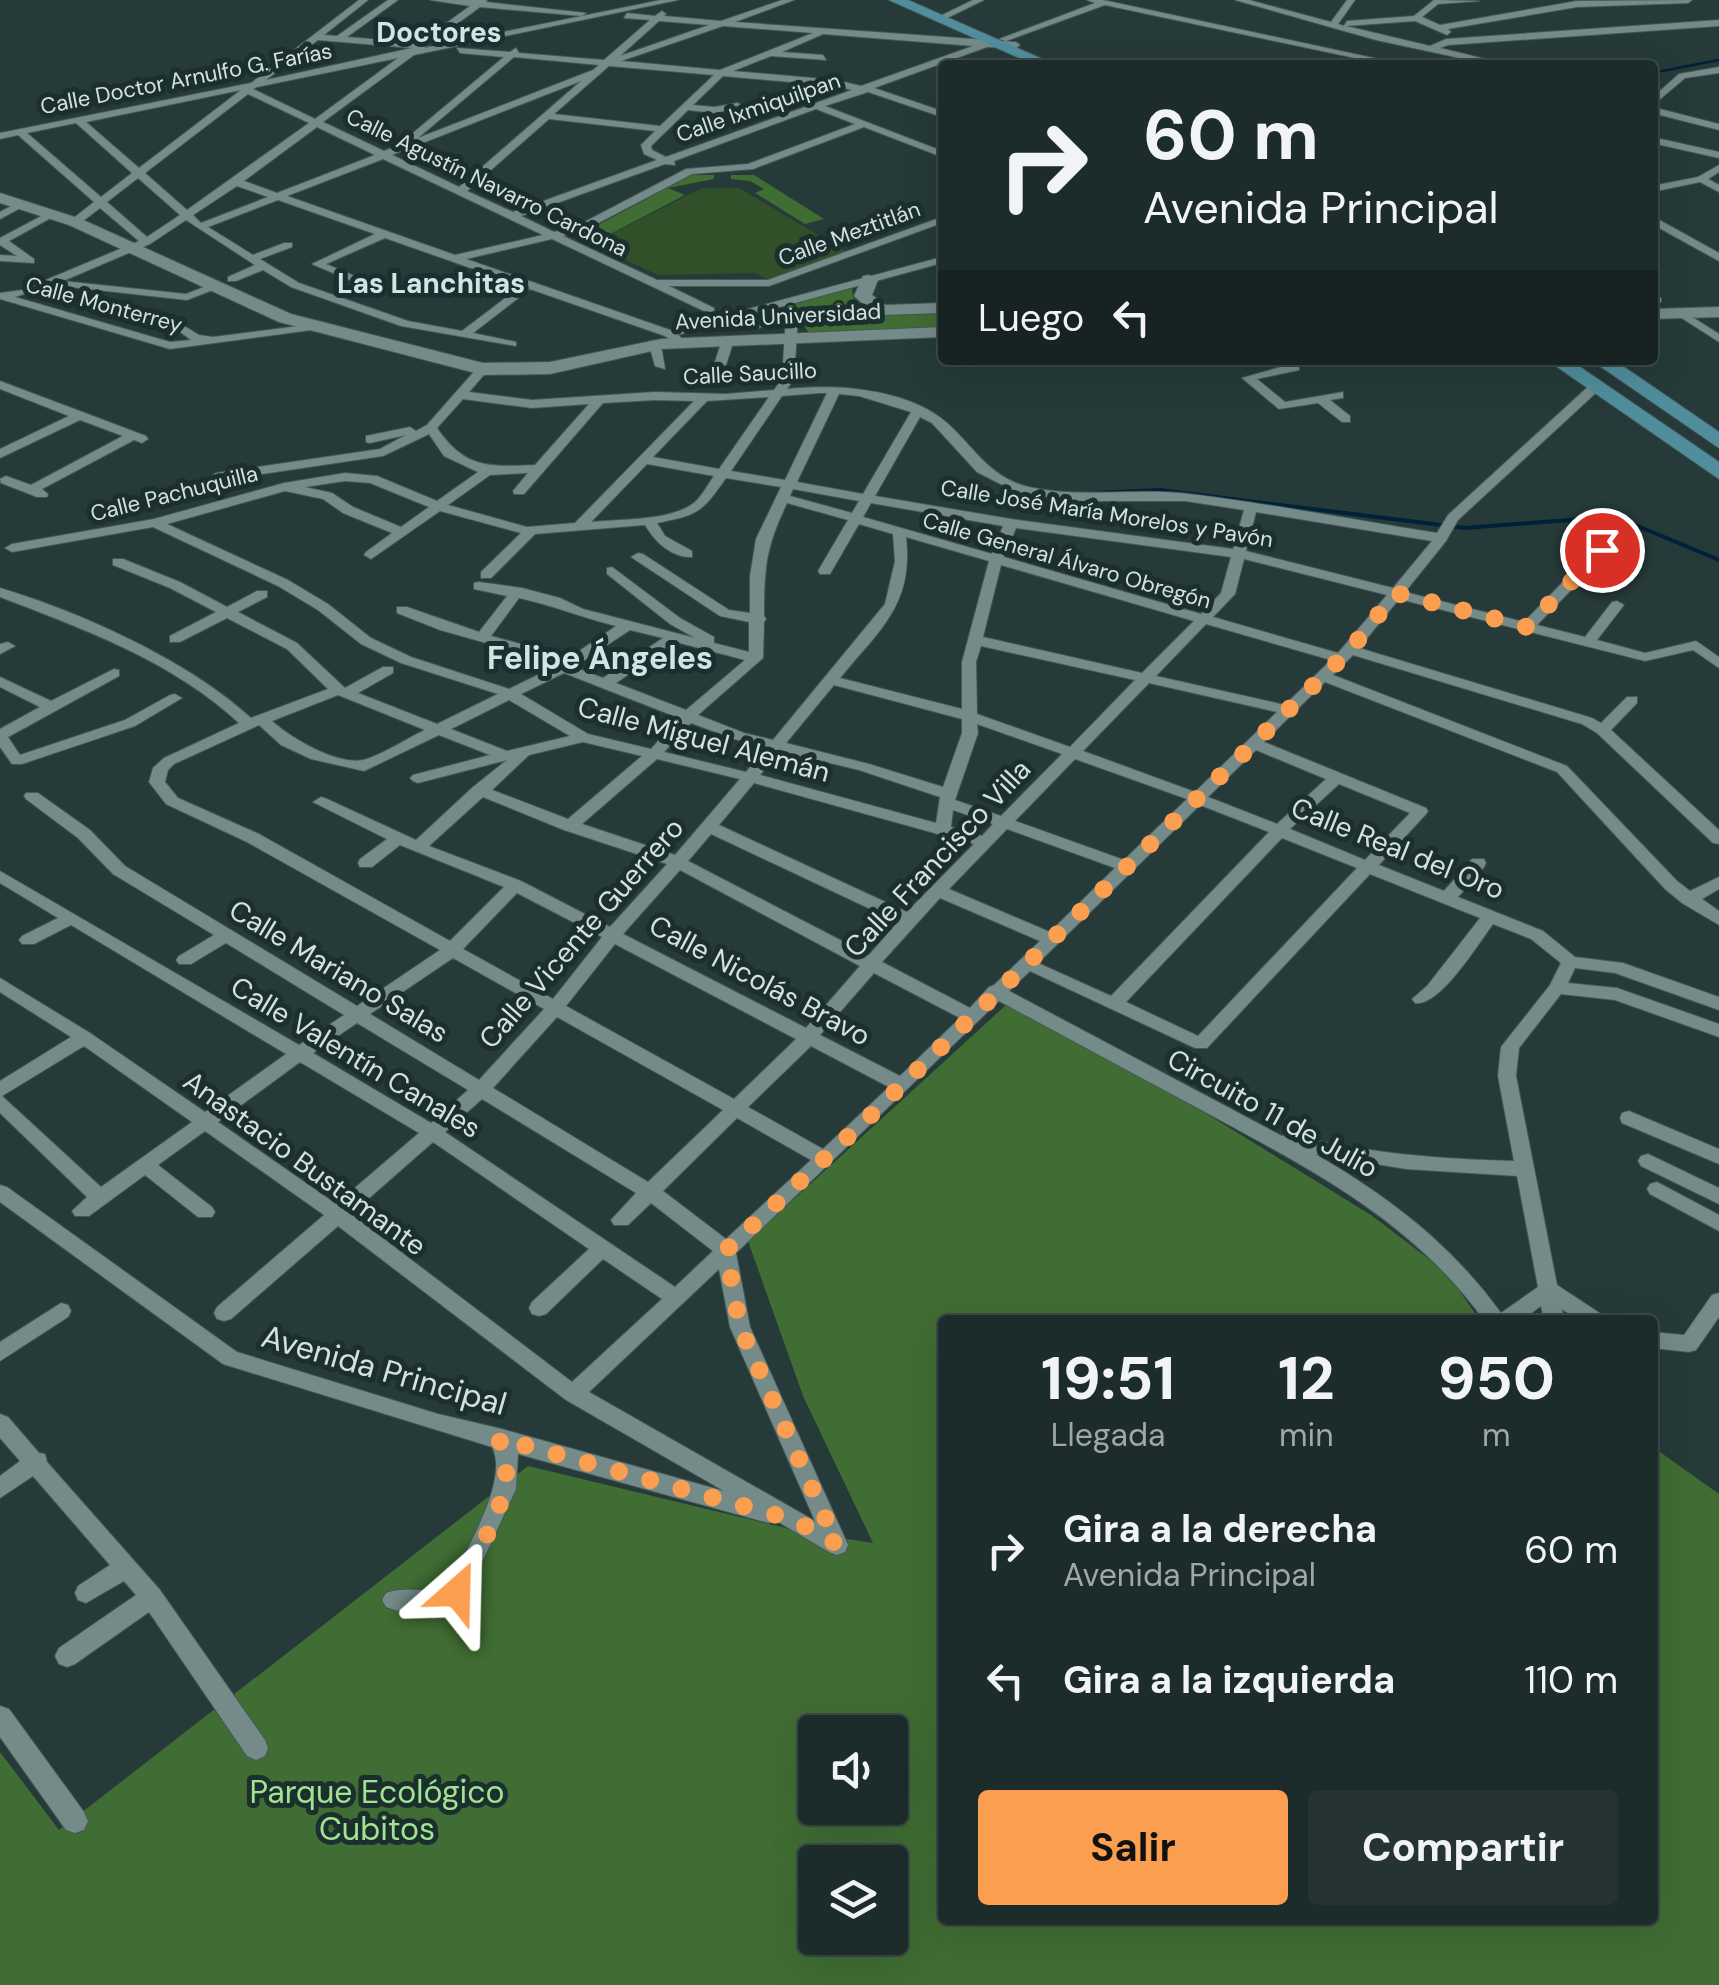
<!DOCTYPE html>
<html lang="es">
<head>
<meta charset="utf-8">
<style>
	:root { --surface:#1c2c2b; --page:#253433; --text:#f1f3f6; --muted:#a0a7a9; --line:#3a4847; --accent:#fb9e50 }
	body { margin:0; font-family:"DM Sans",sans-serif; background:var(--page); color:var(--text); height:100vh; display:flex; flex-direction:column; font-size:38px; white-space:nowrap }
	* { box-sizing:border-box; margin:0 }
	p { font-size:32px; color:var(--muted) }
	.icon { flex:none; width:55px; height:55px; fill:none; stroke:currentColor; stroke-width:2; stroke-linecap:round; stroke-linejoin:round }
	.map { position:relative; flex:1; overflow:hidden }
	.panel { position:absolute; left:938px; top:1315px; width:720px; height:610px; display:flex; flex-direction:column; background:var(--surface); border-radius:10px; box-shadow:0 10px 40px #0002,0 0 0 2px var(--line) }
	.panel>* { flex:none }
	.banner { position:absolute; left:938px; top:60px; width:720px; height:305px; border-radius:10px; box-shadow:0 10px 40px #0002,0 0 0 2px var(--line); background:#1c2c2b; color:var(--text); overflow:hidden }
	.fabs { position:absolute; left:798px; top:1715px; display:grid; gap:20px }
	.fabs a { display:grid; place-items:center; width:110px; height:110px; border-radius:10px; background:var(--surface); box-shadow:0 10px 40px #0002,0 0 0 2px var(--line); font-size:50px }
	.pin { position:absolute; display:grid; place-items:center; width:85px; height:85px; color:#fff; margin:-42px; border:5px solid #fff; border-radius:50%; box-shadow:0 2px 10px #0007 }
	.me { position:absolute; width:110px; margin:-55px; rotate:25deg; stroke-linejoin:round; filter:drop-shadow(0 0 8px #0008) }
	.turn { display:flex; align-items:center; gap:35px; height:210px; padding:0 40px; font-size:45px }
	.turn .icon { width:130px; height:130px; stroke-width:2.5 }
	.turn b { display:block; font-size:70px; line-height:85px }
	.then { display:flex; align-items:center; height:95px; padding:0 40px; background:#0003; gap:20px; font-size:38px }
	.eta { display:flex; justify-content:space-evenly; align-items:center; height:170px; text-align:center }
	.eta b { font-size:60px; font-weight:700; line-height:70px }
	.primary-button { display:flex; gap:20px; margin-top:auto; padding:20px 40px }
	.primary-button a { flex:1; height:115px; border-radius:10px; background:var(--accent); color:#111; font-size:40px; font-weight:700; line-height:115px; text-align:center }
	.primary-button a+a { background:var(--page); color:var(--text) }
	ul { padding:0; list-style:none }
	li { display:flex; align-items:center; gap:30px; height:130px; padding:0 40px }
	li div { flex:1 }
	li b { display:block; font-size:38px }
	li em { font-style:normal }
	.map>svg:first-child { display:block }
	.green { fill:#314f29 }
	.forest { fill:#406d33; fill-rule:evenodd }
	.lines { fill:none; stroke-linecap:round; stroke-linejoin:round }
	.stream-far1 { stroke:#012039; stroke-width:2.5 }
	.stream { stroke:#012039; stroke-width:4 }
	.minor-casing { stroke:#455756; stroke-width:2 }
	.secondary-casing { stroke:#455756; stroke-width:2 }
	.primary-casing { stroke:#455756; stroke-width:2 }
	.minor { fill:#748b8a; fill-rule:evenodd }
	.secondary { fill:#748b8a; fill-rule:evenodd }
	.primary { fill:#508e9d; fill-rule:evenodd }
	.route { stroke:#fb9e50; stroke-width:18; stroke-dasharray:0 32.4 }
	.labels { text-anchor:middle; stroke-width:10; stroke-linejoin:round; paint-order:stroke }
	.far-street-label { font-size:22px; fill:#d5e1e0; stroke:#1b2f2f }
	.far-quarter-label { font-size:28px; font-weight:bold; fill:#cee7e6; stroke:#1b2f2f }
	.street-label { font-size:28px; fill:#d5e1e0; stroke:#1b2f2f }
	.quarter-label { font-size:32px; font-weight:bold; fill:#cee7e6; stroke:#1b2f2f }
	.near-street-label { font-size:32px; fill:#d5e1e0; stroke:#1b2f2f }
	.near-park-label { font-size:32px; fill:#a1e390; stroke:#1b2f2f }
</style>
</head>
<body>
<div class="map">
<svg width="1719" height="1985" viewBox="0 0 1719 1985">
	<rect width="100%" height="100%" fill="#253a39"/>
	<path class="green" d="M702,188H739L849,253L769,280L755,273L658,275L591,244Z"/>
	<path class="forest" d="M691,175H714V179L668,188L685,195L591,244L576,237Z
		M731,175H754L824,219L805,224L755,193L764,189L750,181L731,179Z
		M852,288L853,297L862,307L807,312L705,328Z
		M942,313V330L809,333L801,322L804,318Z
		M1006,1005L1202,1111L1371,1215L1446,1272L1480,1320H942V1920H1652L1653,1447L1719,1494V1985H0V1752L59,1830L528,1466L803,1532L873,1543L803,1396L748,1241ZM815,1732H890V1808H815ZM815,1862H890V1938H815Z"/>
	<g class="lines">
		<path class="stream-far1" d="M1482,65H1584
			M1652,73L1719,60"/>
		<path class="stream" d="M1095,493L1160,490L1465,528L1596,518L1640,527L1719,560"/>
		<g class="minor-casing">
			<path id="minor" d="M359,0H368L324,35L337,36L388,0H398L347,37L419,43L470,6L430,0H487L486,2L586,13L582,16L480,7L424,48L661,0H678L414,55L323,122L384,151L407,142V138L504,57L460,53L457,48L510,52L516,48L519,53L604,60L650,20L624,18L627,13L655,16L662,11L666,14L664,16L721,21L782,0H794L735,22L1016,42L1020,45L1016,48L987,47L874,88L942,111V117L868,92L825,106L942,151V157L864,127L753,169L692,174L581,232L563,236L657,280H768L942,217V223L769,286H669L714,308V312H706L552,239L466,259L670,330L942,257V263L678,335L685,341V345H677L665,336L530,289L473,333L516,342V346L401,326L291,287L263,270L236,281H228V277L255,265L186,220L150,244L63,281L186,294L214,283L220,286L218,288L187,300L52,285L15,297L170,342L191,340L172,326L170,324L176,321L199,335L213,337L315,324L319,325V329L170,349L0,299V293L22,290L139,241L100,208L79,224H71V220L94,202L18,135L0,139V133L251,83ZM659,21L709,25L620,56ZM723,26L813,33L720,70L621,61ZM823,34L973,46L861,86L836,80L733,71L771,56L826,60L823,55L782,52ZM318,40L412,48L266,80ZM514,57L599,65L593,70L418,138ZM398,58L315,119L253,89L257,87ZM609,66L714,75L660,126L554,114ZM723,76L836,86L852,90L666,157L652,150L651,146L688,110L714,113L740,108V104L737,103L714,107L693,105ZM581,81L459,187L392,155ZM241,90L139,168L86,122ZM248,94L309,123L187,210L145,173ZM816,109L855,124L748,164L686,169L573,228L554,232L521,216L665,164L675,165L674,161ZM549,119L655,131L641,145L644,154L657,160L513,212L467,191ZM76,123L132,173L101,197L27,133ZM317,127L375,155L277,193L244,181ZM383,159L543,235L455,255L287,196ZM138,178L180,215L147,237L107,202ZM237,186L268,197L201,223L193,215ZM278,200L375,234L312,264L361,285L371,283L326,264L385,238L482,272L448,281V285L493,276L521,286L462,331L408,321L299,283L260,259L292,247V243H284L253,255L208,227Z
				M973,0H984L945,19L938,17Z
				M1087,0H1103L1406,65H1388L1105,5L1006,41L999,39L1095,3Z
				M1235,0H1249L1331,22L1347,0H1355L1338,24L1344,26L1347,21L1414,16L1434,0L1479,1L1438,4L1422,17L1440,25L1577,1L1692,0L1688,3L1577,7L1448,29L1451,32L1447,35L1415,21L1346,26L1430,46L1446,39L1719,20V26L1448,45L1440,48L1510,65H1492L1376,40Z
				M1719,67V73L1685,78L1652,106V98L1679,74Z
				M1652,107L1719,124V130L1652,113Z
				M1652,137L1719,152V158L1652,143Z
				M1719,165V172L1708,179L1719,185V192L1700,182L1652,192V186L1698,177Z
				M19,202L28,204L0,219V212Z
				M49,212L58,214L9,241L34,259V263L0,261V255L17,256L0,245V238Z
				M1652,216L1719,253V261L1652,224Z
				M1652,294L1661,298V302H1652Z
				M1681,310L1719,334V342L1677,315L1675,313Z
				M792,313L798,316L794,379L787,389C835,384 901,388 941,418C972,442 986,477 1029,487C1082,499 1136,487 1189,494C1272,504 1355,520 1437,533L1448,515L1591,384H1599V390L1458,520L1446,541L1405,592L1524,622L1597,547H1607V553L1537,625L1585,637L1612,602L1617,601L1624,605L1597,640L1645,653L1696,641L1719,657V668L1693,650L1645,661L1399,599L1359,648L1592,718L1601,723L1627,697H1637V703L1611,730L1719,830V844L1713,843L1597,733L1582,724L1353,655L1333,675L1567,766L1677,881L1690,891L1719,877V889L1702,899L1719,911V925L1682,903L1665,889L1557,772L1325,682L1264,742L1426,808L1428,811L1426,814L1379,865L1444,891L1472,859H1484L1486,863L1484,867L1458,897L1543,931L1575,957L1623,963L1719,997V1010L1615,973L1575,968L1568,983L1617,988L1719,1024V1037L1615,1000L1561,994L1519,1048L1516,1076L1557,1285L1601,1314L1604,1320H1578L1562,1309L1564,1320H1544L1541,1306L1522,1320H1484C1412,1221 1312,1170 1207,1113C1137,1076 1068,1038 999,1001L736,1253L750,1327L848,1545L845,1552L837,1555L829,1552L775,1520L769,1523L518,1454L516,1489L465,1599C439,1611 414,1618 386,1607L382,1600L386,1593C408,1585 426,1595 449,1585C464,1552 510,1481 492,1447L223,1364L0,1202V1185L7,1187L237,1352L438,1414L498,1428L724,1491L566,1400L338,1226L231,1319L224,1321L217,1319L214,1313L217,1307L324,1215L205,1131L158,1165L212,1207L215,1212L212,1217H198L145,1175L89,1216H75L72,1211L87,1197L0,1113V1081L71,1037L0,992V978L90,1033L205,1112L286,1054L71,925L34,944H22L19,940L22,936L58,918L0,883V871L299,1045L344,1015L226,943L191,964H179L176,960L179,956L214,935L113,874L78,838L26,799L24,796L26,793H38L90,830L125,866L357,1006L440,950L247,842L166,804L149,782L153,768L164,758L239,723C172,661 84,629 0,597V588C81,612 189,661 251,718L328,689L287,649L227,618L180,642H170V636L216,612L170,588L113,565V559H123L180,582L227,607L257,591H267V597L238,612L297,643L345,688L383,667H393V673L358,693L437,724L498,694L401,663L361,644L318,610L278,586L153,527L12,552L5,548L12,544L154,519L284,483L345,473L377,476L437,501L478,472L444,456L429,434L383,456L216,481L210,477L216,473L380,449L406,435L370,443L366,442V436L410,427L416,431L427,425L479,366L483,365L489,369L469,392L532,400L655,392L726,394L774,390L782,379L786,316ZM820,393H827L785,480L731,471L782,396ZM839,394L859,396L911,412L863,494L797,482ZM769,397L719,469L653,457L707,401ZM463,399L532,408L589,404L535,465C489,467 465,469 437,428ZM655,400L694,401L575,523L527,527L448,505L490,475L528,473L513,491L514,494H524L603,403ZM920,417L932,423L977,472L1018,493L1079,501H1185L1244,510L1233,549L1011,519L875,496ZM647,464L714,476C708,484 703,495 695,502C673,521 620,519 591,522ZM726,478L781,487L756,539L750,576V613L729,610L643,554L638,553L631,557L720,616L749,622V652L714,643V637L680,618L612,567L607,568V574L670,624L695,638L583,609L560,598L522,588L479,582L474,583V589L507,596L479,632L407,607H397V613L440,630L529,655L552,668L509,689L411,657L371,638L328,604L288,580L167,524L285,491L323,499L343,513L392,533L366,552L364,555L371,559L440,511L521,533L481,572V578H491L535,534L645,525C655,542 672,558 692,557V551L665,536L657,523C699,515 702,512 726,478ZM345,481L370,483L429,507L401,527L353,507L332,493L305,487ZM793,489L859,501L852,513L790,496ZM787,503L848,520L818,571L820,574H830L859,524L893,534L895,561L885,604L773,740L744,733L698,715L763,658L764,622L766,619L764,616C764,567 766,547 787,503ZM871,503L1003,526L992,554L863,517ZM1256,512L1432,541L1393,588L1246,551ZM1016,528L1231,557L1221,593L1201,614L1004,557ZM906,537L989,561L962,662V709L840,678C879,630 914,605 906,537ZM1244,559L1387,595L1338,653L1213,617L1235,594ZM1001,565L1194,621L1142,673L983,637ZM519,598C552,605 583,618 616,626L563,662L539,649L491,636ZM1206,624L1331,660L1285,705L1156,676ZM630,630L663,638L603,678L574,667ZM676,642L745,660L686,710L616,683ZM981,646L1135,680L1070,747L977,714L976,662ZM564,673L679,718L651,749L588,734L521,694ZM1149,683L1277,712L1195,792L1083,751ZM834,685L962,719V733L943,787L869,764L786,743ZM338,695L425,730C406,739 387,752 367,759C340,768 291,738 272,721ZM509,700L570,736L507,751L451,729ZM691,723L734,739L766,747L746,772L664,752ZM977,724L1062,754L1001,816L955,800L978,733ZM259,725L281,745L311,759L364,771L439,735L490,755L413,775L410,778L413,781L418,783L507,760L473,787L416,840L327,799L321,797L313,802L387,839L360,859L358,863L360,867H372L400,845L504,887L450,941L259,834L178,798L165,782L168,770L174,764ZM583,742L642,756L568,819L492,790L529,755ZM1256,750L1326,779L1277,824L1208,797ZM780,751L859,770L940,797L936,823L760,775ZM657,759L740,779L675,855L582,824ZM1075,759L1187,799L1124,860L1015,821ZM754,783L974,844L907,912L719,825ZM1339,784L1410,813L1365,860L1290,829ZM483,797L564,830L667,864L610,927L521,881L429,846ZM1200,805L1269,832L1111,996L1038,963ZM953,810L993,824L982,836L951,827ZM1007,829L1115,868L1050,932L949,889ZM711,834L898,922L869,955L688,861ZM1282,838L1357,868L1198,1036L1126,1002ZM680,870L860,966L806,1028L623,934ZM1370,874L1480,918L1427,986L1412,999L1415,1003C1440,1007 1478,944 1493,924L1531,939L1561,963L1550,985L1501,1047L1498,1076L1514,1161C1438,1159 1363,1153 1289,1134L1282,1136L1009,991L1030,971L1195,1048H1207ZM517,893L602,937L553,999L463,949ZM940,898L1040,941L994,985L989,987L970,1008L882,962ZM615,944L796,1039L734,1099L566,1006ZM453,958L544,1009L479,1080L370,1014ZM874,973L960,1018L900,1076L820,1035ZM557,1017L723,1110L648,1182L493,1088ZM357,1023L468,1090L431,1123L313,1053ZM84,1046L192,1122L101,1187L2,1096ZM811,1046L889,1087L823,1149L748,1107ZM300,1062L419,1133L336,1204L218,1122ZM482,1099L636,1193L611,1220L614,1225H628L651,1203L713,1251L675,1287L445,1132ZM737,1118L811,1160L726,1239L663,1191ZM433,1142L589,1249L532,1302L529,1308L532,1314L539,1316L546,1314L603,1259L662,1299L572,1382L351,1214ZM1315,1154L1406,1169L1517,1176L1538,1287L1501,1313C1451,1244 1388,1196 1315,1154ZM719,1269L730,1327L815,1521L589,1392Z
				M728,337L734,340L726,365L716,367L714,365L722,340Z
				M655,342L661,345L665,369L655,366L649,345Z
				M1295,363L1299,364V370L1257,379L1285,402L1343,392V398L1330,400L1350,416V422H1342L1318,403L1279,409L1242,378Z
				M0,381L146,436L148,439L142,443L134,440L42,489L48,494L47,497H37L1,483L0,479L6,476L31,485L123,436L80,420L0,458V449L69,416L0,389Z
				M8,642L15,646L0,654V644Z
				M114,669L119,670V676L8,737L20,755L125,720L170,695L175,694L182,698L135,726L22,764H12L0,747V729L40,707L0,687V677L51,701Z
				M1629,1111L1719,1149V1164L1622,1123L1620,1118L1622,1113Z
				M1648,1154L1719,1188V1204L1641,1166L1638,1161L1641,1156Z
				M1657,1182L1719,1215V1231L1650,1194L1647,1189L1650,1184Z
				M1719,1293V1317L1696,1350L1689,1352L1652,1348V1332L1684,1335L1712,1295Z
				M61,1303L68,1305L71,1311L68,1317L0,1361V1342Z
				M0,1414L8,1417L39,1453L45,1454L47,1462L160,1590L265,1740L268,1748L265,1756L256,1760L247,1756L149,1612L75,1664L67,1667L59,1664L55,1656L59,1648L136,1595L124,1581L86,1603L78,1600L75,1593L78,1586L110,1565L33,1476L0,1498V1476L20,1461L0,1438Z
				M0,1706L9,1709L84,1812L88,1821L84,1830L75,1833L66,1830L0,1737Z"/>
		</g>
		<g class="secondary-casing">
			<path id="secondary" d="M0,193L81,219L291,314L483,363L550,362L661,339L942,327V337L661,349L550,374L483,375L279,322L69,225L0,203Z
				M869,275L878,280L872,295L886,305L942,303V313L822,317L750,329L741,324L750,319L822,307L864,305L854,296L863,276Z
				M1719,307V317L1652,319V309Z"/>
		</g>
		<g class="primary-casing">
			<path id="primary" d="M889,0H908L1056,65H1035Z
				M1547,360H1570L1719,462V479Z
				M1591,360H1614L1719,432V448Z"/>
		</g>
		<use href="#minor" class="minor"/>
		<use href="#secondary" class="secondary"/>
		<use href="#primary" class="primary"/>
	</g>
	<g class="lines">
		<path class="route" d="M457,1592C478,1547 525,1486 498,1438L794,1520L837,1544L740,1327L726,1250L866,1120L1350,650L1396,593L1527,627L1602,550"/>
	</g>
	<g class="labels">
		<g class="far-street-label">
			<text transform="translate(186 78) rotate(-11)" y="8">Calle Doctor Arnulfo G. Farías</text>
			<text transform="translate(758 107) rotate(-19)" y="8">Calle Ixmiquilpan</text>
			<text transform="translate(487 182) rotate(26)" y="8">Calle Agustín Navarro Cardona</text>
			<text transform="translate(849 233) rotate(-20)" y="8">Calle Meztitlán</text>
			<text transform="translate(104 304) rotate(15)" y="8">Calle Monterrey</text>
			<text transform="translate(778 316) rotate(-3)" y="8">Avenida Universidad</text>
			<text transform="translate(750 373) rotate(-3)" y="8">Calle Saucillo</text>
			<text transform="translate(174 493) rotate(-14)" y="8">Calle Pachuquilla</text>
			<text transform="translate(1107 513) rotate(9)" y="8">Calle José María Morelos y Pavón</text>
			<text transform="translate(1067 560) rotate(16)" y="8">Calle General Álvaro Obregón</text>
		</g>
		<g class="far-quarter-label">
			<text x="439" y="42">Doctores</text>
			<text x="431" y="293">Las Lanchitas</text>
		</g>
		<g class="street-label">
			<text transform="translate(704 739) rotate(15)" y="10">Calle Miguel Alemán</text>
			<text transform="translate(1398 848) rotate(22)" y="10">Calle Real del Oro</text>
			<text transform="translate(937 858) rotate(-47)" y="10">Calle Francisco Villa</text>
			<text transform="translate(581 933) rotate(-49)" y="10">Calle Vicente Guerrero</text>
			<text transform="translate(339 971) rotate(31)" y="10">Calle Mariano Salas</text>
			<text transform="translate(760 980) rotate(28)" y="10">Calle Nicolás Bravo</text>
			<text transform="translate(356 1057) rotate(31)" y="10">Calle Valentín Canales</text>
			<text transform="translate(1273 1113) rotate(29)" y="10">Circuito 11 de Julio</text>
			<text transform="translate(305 1163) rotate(36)" y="10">Anastacio Bustamante</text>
		</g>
		<g class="quarter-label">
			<text x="600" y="669">Felipe Ángeles</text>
		</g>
		<g class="near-street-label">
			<text transform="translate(384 1370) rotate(16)" y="11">Avenida Principal</text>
		</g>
		<g class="near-park-label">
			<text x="377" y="1803">Parque Ecológico<tspan x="377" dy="37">Cubitos</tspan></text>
		</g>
	</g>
</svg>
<div class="fabs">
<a><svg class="icon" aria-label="sound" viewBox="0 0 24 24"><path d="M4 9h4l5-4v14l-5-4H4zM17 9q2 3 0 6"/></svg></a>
<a><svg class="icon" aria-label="layers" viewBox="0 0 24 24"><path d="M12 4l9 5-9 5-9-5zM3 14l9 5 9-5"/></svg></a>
</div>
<div class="pin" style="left:1602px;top:550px;background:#d93025"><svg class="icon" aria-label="arrive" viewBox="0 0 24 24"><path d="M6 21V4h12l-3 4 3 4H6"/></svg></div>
<svg class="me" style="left:457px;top:1592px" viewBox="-20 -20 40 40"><path d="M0-17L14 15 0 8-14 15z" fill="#fb9e50" stroke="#fff" stroke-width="4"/></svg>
<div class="banner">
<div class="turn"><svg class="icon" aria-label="right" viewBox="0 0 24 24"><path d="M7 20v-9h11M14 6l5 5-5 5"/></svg><div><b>60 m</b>Avenida Principal</div></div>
<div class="then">Luego<svg class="icon" aria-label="left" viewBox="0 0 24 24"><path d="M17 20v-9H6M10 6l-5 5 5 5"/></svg></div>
</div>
<section class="panel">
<div class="eta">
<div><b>19:51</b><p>Llegada</p></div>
<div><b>12</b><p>min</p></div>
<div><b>950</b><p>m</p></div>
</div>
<ul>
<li><svg class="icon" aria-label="right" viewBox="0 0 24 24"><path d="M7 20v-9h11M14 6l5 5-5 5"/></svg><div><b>Gira a la derecha</b><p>Avenida Principal</p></div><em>60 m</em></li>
<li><svg class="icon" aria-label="left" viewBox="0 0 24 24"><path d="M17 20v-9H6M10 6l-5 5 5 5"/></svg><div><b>Gira a la izquierda</b></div><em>110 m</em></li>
</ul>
<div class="primary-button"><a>Salir</a><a>Compartir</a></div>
</section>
</div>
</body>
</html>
